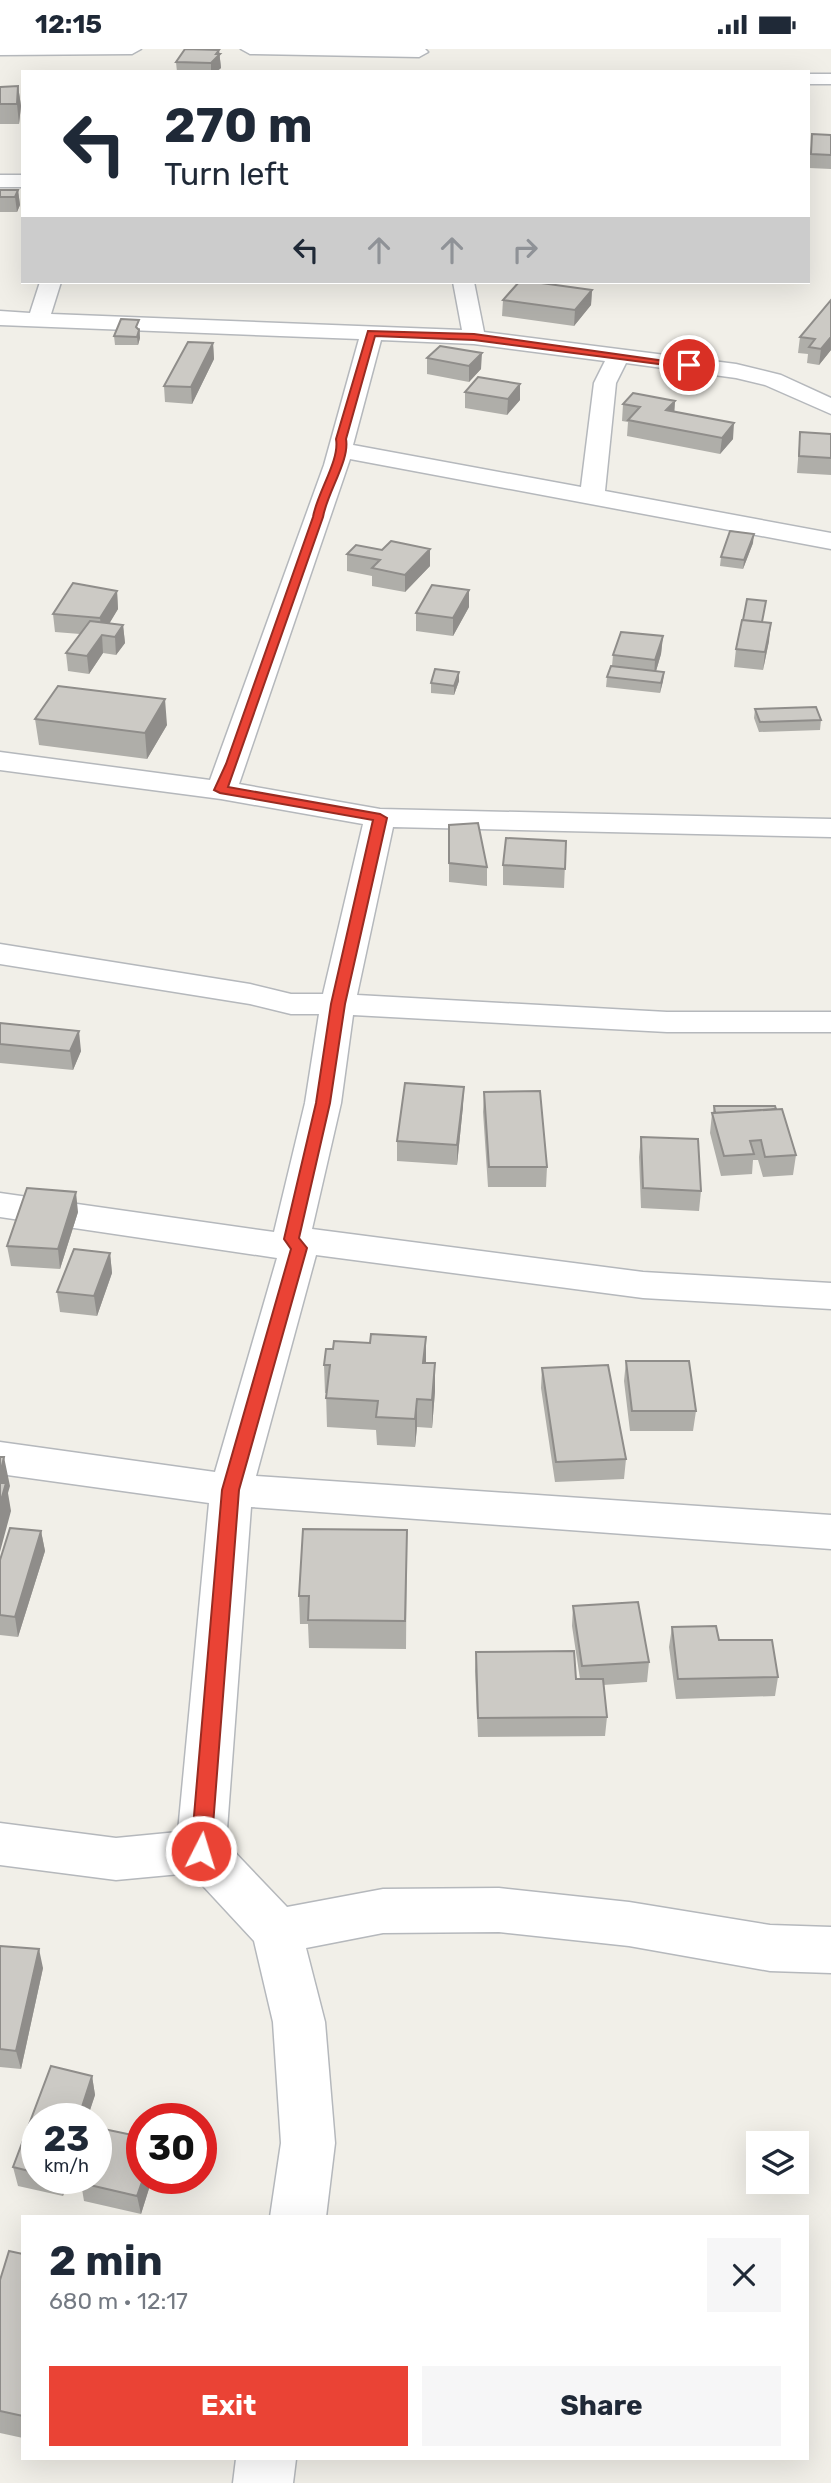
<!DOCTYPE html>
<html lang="en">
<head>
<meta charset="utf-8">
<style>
	:root { --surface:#fff; --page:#f6f6f7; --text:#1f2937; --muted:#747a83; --accent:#ea4335 }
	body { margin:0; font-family:Rubik,sans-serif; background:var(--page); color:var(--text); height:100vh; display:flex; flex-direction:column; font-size:26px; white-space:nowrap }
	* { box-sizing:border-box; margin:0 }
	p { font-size:23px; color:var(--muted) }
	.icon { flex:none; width:38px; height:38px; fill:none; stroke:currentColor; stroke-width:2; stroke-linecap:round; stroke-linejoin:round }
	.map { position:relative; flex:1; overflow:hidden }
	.panel { position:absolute; left:21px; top:2166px; width:788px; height:245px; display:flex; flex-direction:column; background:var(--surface); border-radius:0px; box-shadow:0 7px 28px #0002 }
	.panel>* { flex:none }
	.banner { position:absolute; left:21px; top:21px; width:789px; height:214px; border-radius:0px; box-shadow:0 7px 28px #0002; background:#fff; color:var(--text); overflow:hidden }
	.buttons { position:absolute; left:746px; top:2082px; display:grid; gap:14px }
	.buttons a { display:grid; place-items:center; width:63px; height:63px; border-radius:0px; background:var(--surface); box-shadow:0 7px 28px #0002; font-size:35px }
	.speed { position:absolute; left:21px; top:2054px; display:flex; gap:14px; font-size:35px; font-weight:700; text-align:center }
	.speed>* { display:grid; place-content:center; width:91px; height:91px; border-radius:50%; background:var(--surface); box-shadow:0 7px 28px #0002; line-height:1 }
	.speed small { font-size:18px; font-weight:400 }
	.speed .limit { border:10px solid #d22; background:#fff; color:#111 }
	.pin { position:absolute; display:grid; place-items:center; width:60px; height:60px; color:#fff; margin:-30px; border:4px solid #fff; border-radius:50%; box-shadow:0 2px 7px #0007 }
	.me { position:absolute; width:77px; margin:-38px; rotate:5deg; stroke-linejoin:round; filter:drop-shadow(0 0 5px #0008) }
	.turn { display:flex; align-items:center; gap:24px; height:147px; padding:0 28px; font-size:32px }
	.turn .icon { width:91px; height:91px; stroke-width:2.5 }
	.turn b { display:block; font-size:49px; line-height:60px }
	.lanes { display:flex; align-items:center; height:66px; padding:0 28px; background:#0003; justify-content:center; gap:35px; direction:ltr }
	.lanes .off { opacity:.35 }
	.round { display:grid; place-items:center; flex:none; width:74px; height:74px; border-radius:0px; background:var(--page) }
	.headline { display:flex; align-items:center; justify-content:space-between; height:119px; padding:0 28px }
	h1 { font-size:42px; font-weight:700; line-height:52px }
	.cta { display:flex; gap:14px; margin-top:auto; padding:14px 28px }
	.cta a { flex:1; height:80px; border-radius:0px; background:var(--accent); color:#fff; font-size:28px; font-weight:700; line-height:80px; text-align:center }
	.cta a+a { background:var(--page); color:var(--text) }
	.status { display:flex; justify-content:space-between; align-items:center; height:49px; padding:0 35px; background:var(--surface); direction:ltr }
	.status svg { height:19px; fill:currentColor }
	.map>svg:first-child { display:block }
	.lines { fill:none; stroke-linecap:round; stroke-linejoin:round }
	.street-casing { stroke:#b5b8bc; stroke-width:3 }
	.street { fill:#fff; fill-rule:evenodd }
	.wall { fill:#afaea9 }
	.shaded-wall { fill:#8f8d8a }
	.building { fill:#cccac5; stroke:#8f8d8a; stroke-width:2 }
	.route { fill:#ea4335; stroke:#982c22; stroke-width:2 }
</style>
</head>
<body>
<div class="status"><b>12:15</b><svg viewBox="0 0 49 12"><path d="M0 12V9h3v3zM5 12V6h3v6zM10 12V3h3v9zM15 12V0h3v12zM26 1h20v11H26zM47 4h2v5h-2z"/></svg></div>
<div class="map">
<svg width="831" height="2434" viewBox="0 0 831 2434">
	<rect width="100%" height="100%" fill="#f1efe8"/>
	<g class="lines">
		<g class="street-casing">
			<path id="street" d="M0,0H141L132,5L0,6Z
				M241,0H425L428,3L419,8L250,5Z
				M808,25H831V35H808Z
				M0,126H23V138H0Z
				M40,233H61L51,265L462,281L453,233H474L484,283L736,315L781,326L831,349V365L765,336L736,329L626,314L616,334L605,442L831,484V500L350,410L239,735L380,760L831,770V788L393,778L357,946L667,963H831V983H667L353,966L341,1054L312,1180L643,1223L831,1234V1260L643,1249L316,1206L256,1427L831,1466V1500L251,1458L226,1794L287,1858L383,1840L499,1839L629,1853L770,1876L831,1878V1924L770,1922L629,1897L499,1883L383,1884L306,1899L325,1973L335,2094L326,2168H270L281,2094L273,1973L254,1892L191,1824L116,1831L0,1816V1774L116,1789L178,1783L209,1454L0,1425V1393L215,1423L277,1209L0,1168V1144L274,1183L305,1054L319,965H291L250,955L0,915V895L250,935L291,945H323L363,775L221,750L0,721V703L210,731L324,416L359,290L0,276V262L30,264ZM381,291L474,295L605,312L594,334L581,438L353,396Z
				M236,2410H296L293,2434H233Z"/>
		</g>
		<use href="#street" class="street"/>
	</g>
	<path class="wall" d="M219,1L221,19L216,23H177L176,13Z
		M18,37L21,57L19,75H0V38Z
		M812,85L831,86V120L809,119Z
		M0,141H18L20,156L17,163H0Z
		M592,241L591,256L574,277L502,267L503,251Z
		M831,251V301L819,316L807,314L808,305L798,304L800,288Z
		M140,279V289L138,296H115L114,287Z
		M213,294L214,310L192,355L165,353L164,337Z
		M440,297L481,320L469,333L427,325V309Z
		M520,335V351L507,366L465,359V343Z
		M675,352L674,363L733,390L720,405L627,387L628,373L622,372L623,355Z
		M800,383L831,385V426L797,424Z
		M753,494L743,520L720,517L721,508Z
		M430,500V517L405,543L372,537V527L347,522V505L382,501Z
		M117,542L118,560L109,574L123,576L125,594L116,606L103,604L89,625L68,622L66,604L80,585L55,583L53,565Z
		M469,558L453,587L416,582V564Z
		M763,573L769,592L763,621L734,618L736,600Z
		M663,587L661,605L656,622L664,623L663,632L660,644L606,638L607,628L612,617L613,606Z
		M459,623V632L454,646L431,644V634Z
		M755,660L821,671L820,681L759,683L754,669Z
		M35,670L167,676L147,710L39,696Z
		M449,776L487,818V837L449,833Z
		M566,792L564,839L503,836V816Z
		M0,974L81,1002L73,1021L0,1014Z
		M484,1043L547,1118L546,1138H488L483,1063Z
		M463,1057L457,1116L397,1112V1092Z
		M714,1057L776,1060L796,1106L793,1126L763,1128L758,1111H753L752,1125L721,1127L710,1084L712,1064H713Z
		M641,1088L701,1142L699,1162L641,1159L639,1108Z
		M78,1163L60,1220L11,1217L7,1197Z
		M110,1204L112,1224L97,1267L60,1263L57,1243Z
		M426,1288V1314L435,1342L432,1379L417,1378L415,1398L377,1396L376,1381L327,1378L326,1344H325L324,1316L333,1300L370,1294Z
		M626,1312L696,1362L693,1382H630L624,1332Z
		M542,1319L626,1410L624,1430L555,1433L541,1339Z
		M407,1481L406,1600L309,1599L308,1575H300L299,1547Z
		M41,1482L45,1502L18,1588L0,1586V1511Z
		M573,1557L649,1613L647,1633L603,1636L607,1668L605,1687L478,1688L475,1622L476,1603L576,1630H580L572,1577Z
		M672,1578L719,1591L778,1628L775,1647L676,1650L669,1598Z
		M0,1897L43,1919L21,2020L0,2018Z
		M51,2017L92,2027L95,2046L87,2070H37V2130H68L63,2147L18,2137L13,2118Z
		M142,2130H152L141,2165L84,2152L81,2134Z
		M23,2205V2389L0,2384V2231Z"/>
	<path class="shaded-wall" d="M219,1L221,19L216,23H211V14Z
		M18,37L21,57L19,75L17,55Z
		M18,141L20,156L17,163L15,148Z
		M592,241L591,256L574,277L575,261Z
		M139,281L140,289L138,296L137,288Z
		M831,288V301L819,316L821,300Z
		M213,294L214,310L192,355L191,338Z
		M482,304L481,320L469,333V317Z
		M520,335V351L507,366L508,350Z
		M675,352L674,368L666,361Z
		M734,374L733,390L720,405L722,389Z
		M754,485L753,494L743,520L744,511Z
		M430,500V517L405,543V526Z
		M469,541V558L453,587V569Z
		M117,542L118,560L102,587L100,569Z
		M771,574L769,592L763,621L765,603Z
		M123,576L125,594L116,606L115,588Z
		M102,586L103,604L89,625L87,607Z
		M663,587L661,605L654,629L655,611Z
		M459,623V632L454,646V637Z
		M664,623L663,632L660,644L661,634Z
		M165,650L167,676L147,710L145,684Z
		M79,982L81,1002L73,1021L70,1002Z
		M464,1038L463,1057L457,1116V1096Z
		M76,1143L78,1163L60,1220L58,1200Z
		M110,1204L112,1224L97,1267L94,1247Z
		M426,1288V1316L423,1314Z
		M435,1314V1342L432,1379V1351Z
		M417,1350V1378L415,1398V1370Z
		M4,1408L10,1437L8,1444L11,1462L0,1503V1425Z
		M41,1482L45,1502L18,1588L15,1568Z
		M39,1900L43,1919L21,2020L16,2002Z
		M92,2027L95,2046L87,2070H78Z
		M59,2130H68L63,2147Z
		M143,2130H152L141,2165L137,2147Z"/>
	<path class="building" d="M185,0L219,1L216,5H220L211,14L176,13Z
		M18,37L17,55H0V38Z
		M812,85L831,86V106L811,105Z
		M0,141H18L15,148H0Z
		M519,233H534L592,241L575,261L503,251Z
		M831,251V288L821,300L809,298L815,290L800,288Z
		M121,270L139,271L136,278L139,281L137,288L114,287Z
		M188,293L213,294L191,338L164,337Z
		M440,297L482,304L469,317L427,309Z
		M478,328L520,335L508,350L465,343Z
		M633,344L675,352L666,361L734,374L722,389L628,371L640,358L623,355Z
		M800,383L831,385V409L799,407Z
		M730,482L754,485L744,511L721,508Z
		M391,492L430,500L405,526L372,519L380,511L347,505L356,496L382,501Z
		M73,534L117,542L100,569L53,565Z
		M432,536L469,541L453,569L416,564Z
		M747,550L766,552L762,573L743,571Z
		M742,571L771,574L765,603L736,600Z
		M90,572L123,576L115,588L102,586L87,607L66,604Z
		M621,583L663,587L655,611L613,606Z
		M611,617L664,623L661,634L607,628Z
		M435,620L459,623L454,637L431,634Z
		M58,637L165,650L145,684L35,670Z
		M816,658L821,671L760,673L755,660Z
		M478,774L487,818L449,814V776Z
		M506,789L566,792L565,820L503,816Z
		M0,974L79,982L70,1002L0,995Z
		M405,1034L464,1038L457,1096L397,1092Z
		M540,1042L547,1118H489L484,1043Z
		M714,1057H775L776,1060L715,1064Z
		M782,1060L796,1106L765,1108L761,1091L750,1092L754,1105L724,1107L712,1064Z
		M641,1088L698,1090L701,1142L643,1139Z
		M27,1139L76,1143L58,1200L7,1197Z
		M74,1200L110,1204L94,1247L57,1243Z
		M371,1285L426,1288L423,1314H435L432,1351L417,1350L415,1370L376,1368L378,1352L326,1349L330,1316H324L326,1300H333L334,1292L370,1294Z
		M626,1312H689L696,1362H632Z
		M608,1316L626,1410L556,1413L542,1319Z
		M0,1408H4L0,1425Z
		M0,1434H6L0,1455Z
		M10,1479L41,1482L15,1568L0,1566V1511Z
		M303,1480L407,1481L405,1572L308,1571L309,1547H299Z
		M638,1553L649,1613L582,1617L573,1557Z
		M716,1577L719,1591H772L778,1628L678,1630L672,1578Z
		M574,1602L576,1630H603L607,1668L478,1669L476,1603Z
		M0,1897L39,1900L16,2002L0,2000Z
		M51,2017L92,2027L78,2070H37V2124L13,2118Z
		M99,2079L142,2088V2130H143L137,2147L81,2134L82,2130H96V2087Z
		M9,2202L23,2205V2367L0,2362V2231Z"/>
	<path class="route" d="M368,282L474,285L693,316L689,319L474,291L375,287L346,390C350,411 327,444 323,468L228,738L380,765L387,769L345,955L330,1054L299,1189L307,1199L239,1441L211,1802L208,1808L201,1811L194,1808L191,1802L222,1441L291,1200L284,1190L316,1054L331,955L373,771L220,744L214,741L226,715L313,468C317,444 340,411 336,390Z"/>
</svg>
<div class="buttons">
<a><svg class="icon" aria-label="layers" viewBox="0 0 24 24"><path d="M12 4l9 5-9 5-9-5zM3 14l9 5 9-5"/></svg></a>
</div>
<div class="speed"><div>23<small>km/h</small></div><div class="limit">30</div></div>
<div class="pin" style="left:689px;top:316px;background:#d93025"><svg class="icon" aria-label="arrive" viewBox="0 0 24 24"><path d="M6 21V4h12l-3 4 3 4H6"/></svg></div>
<svg class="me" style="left:201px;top:1802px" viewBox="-20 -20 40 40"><circle r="17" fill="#ea4335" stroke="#fff" stroke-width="3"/><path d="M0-11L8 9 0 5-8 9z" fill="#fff"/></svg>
<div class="banner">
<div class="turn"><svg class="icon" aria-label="left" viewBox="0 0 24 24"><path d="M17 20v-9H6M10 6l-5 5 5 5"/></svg><div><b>270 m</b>Turn left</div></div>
<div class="lanes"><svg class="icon" aria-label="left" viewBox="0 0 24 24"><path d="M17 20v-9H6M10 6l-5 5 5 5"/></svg><svg class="icon off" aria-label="ahead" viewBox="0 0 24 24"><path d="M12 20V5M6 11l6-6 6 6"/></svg><svg class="icon off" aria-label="ahead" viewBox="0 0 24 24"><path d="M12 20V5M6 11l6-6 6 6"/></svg><svg class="icon off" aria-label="right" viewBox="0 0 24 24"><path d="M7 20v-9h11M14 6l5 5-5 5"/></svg></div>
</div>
<section class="panel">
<div class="headline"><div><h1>2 min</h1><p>680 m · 12:17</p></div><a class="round"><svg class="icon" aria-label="close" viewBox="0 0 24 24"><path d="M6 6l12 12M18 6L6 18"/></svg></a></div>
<div class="cta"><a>Exit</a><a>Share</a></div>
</section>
</div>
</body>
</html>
